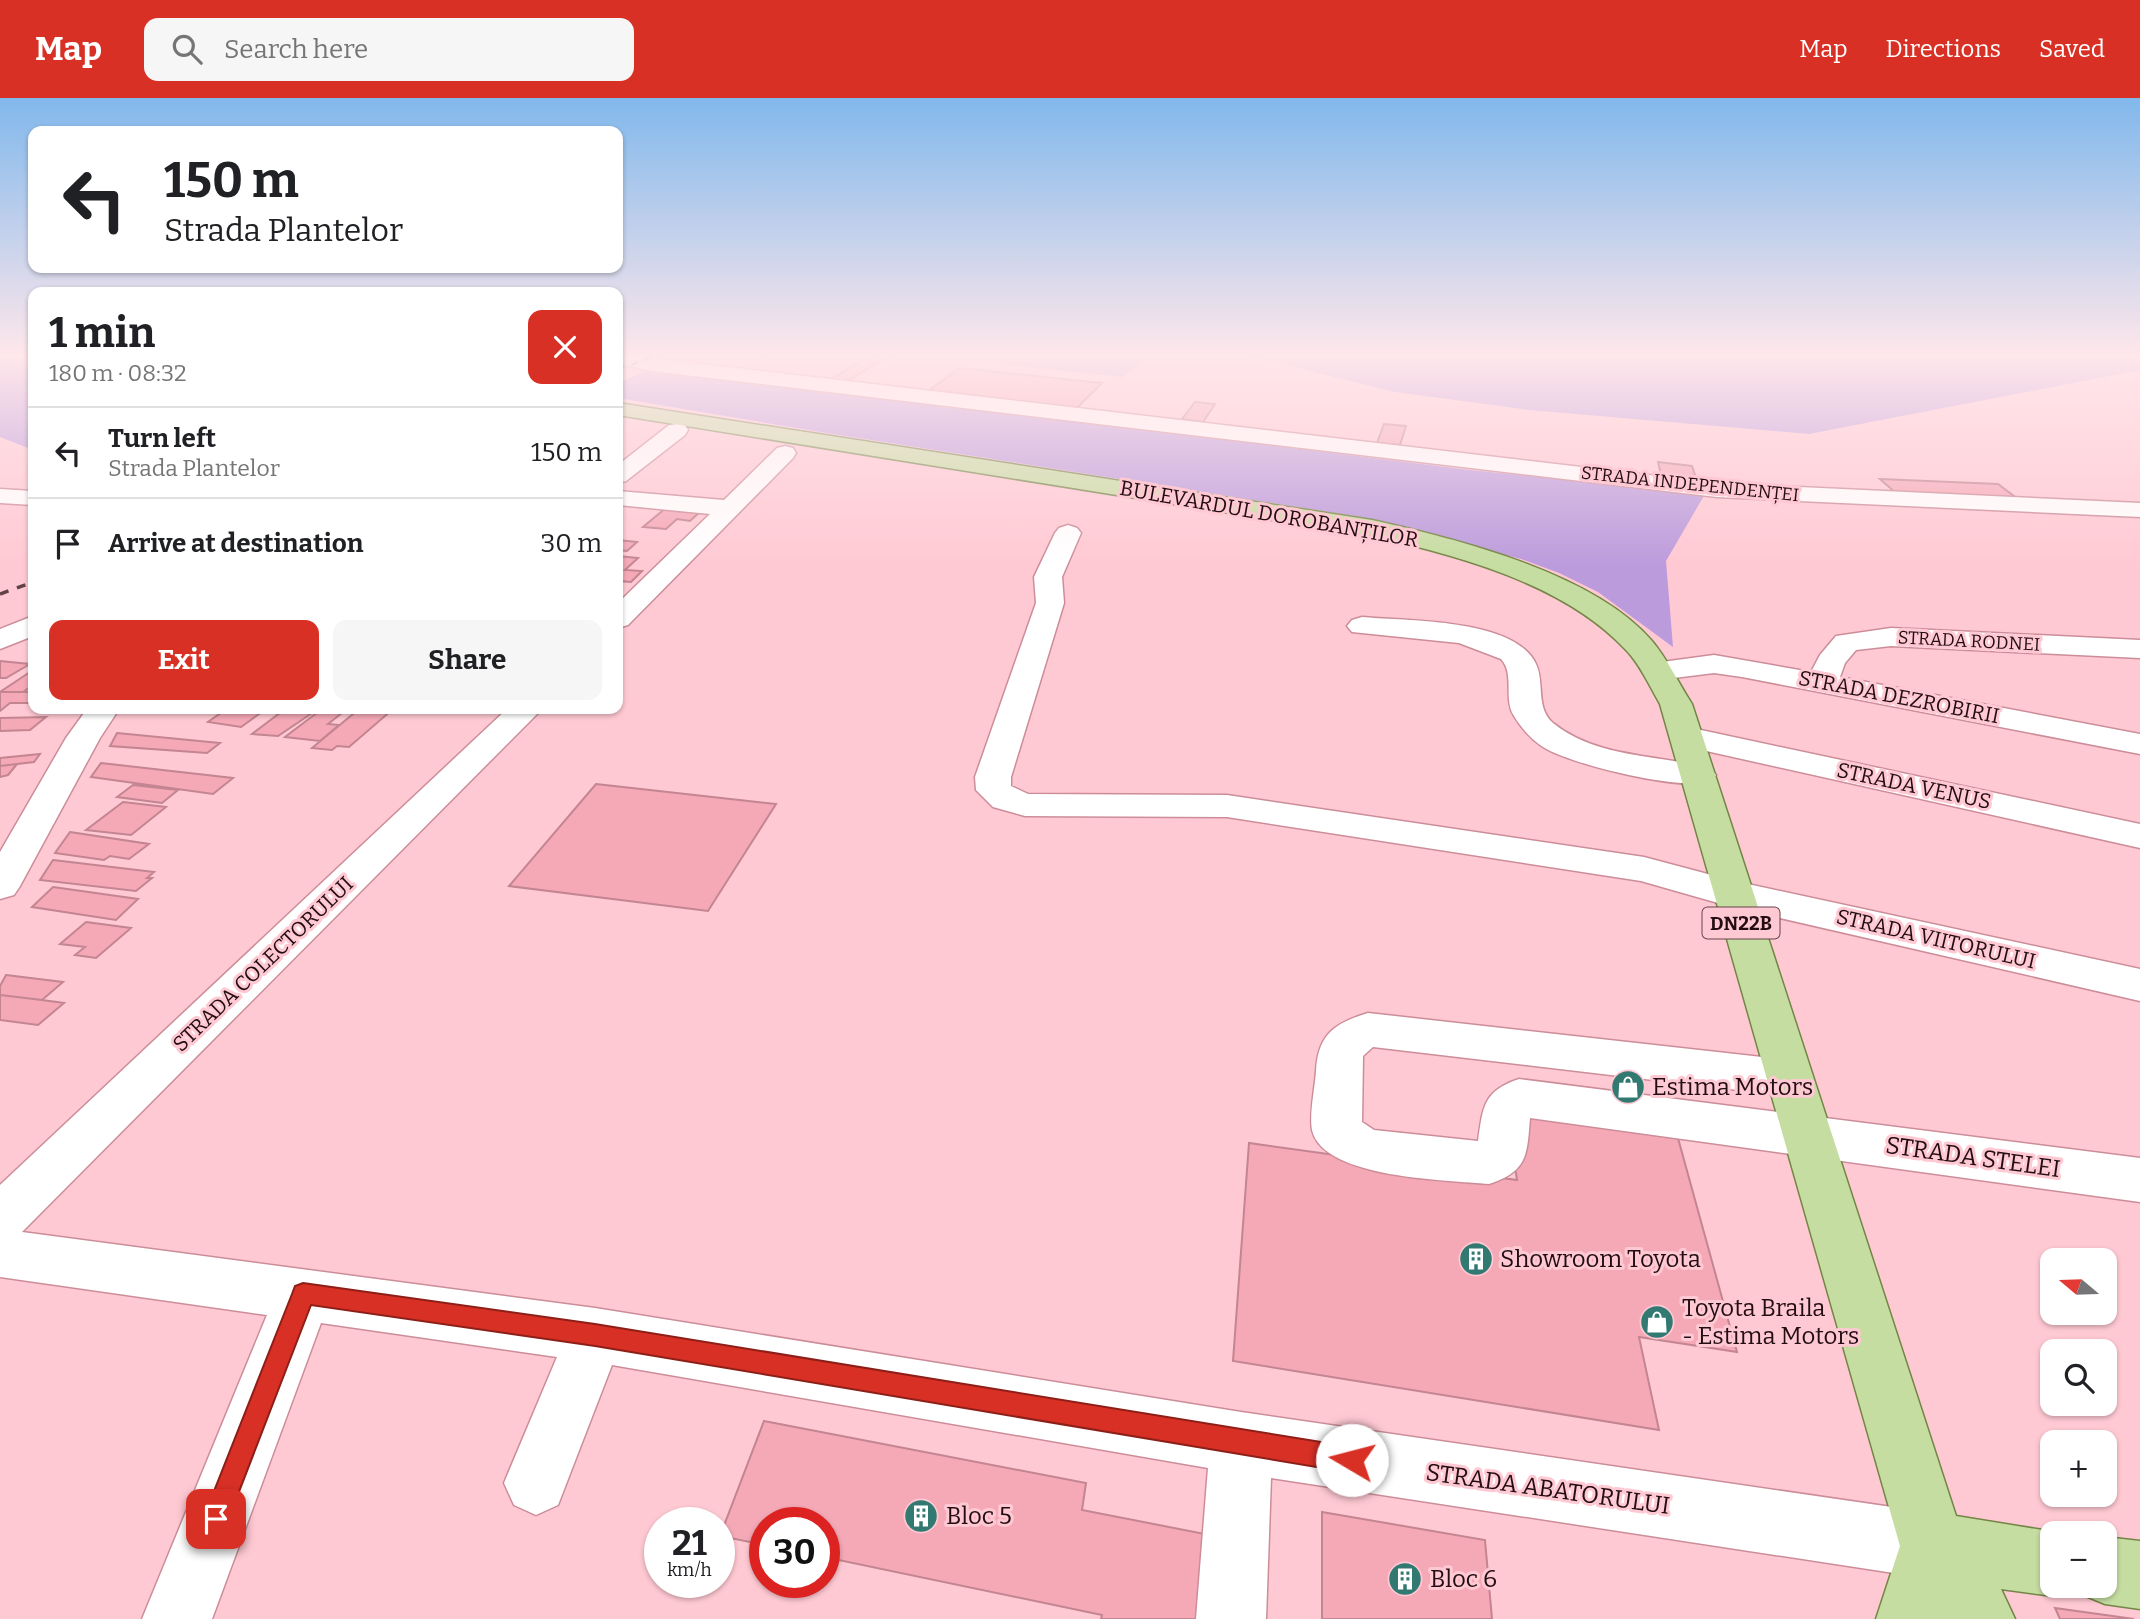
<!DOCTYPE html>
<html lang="en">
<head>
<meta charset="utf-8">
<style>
	:root { --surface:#fff; --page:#f6f6f6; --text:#202124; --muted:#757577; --line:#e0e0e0; --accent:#d93025 }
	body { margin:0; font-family:Bitter,serif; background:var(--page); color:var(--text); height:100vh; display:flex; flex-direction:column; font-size:26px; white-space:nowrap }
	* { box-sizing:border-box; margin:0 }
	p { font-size:23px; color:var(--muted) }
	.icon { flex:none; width:38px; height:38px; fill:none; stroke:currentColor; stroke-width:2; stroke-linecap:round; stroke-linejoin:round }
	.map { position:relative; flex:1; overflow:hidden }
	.side { position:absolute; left:28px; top:189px; width:595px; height:427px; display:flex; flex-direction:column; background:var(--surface); border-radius:14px; box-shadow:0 2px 5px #0004 }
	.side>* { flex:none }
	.banner { position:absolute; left:28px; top:28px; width:595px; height:147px; border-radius:14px; box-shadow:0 2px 5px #0004; background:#fff; color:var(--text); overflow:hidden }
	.needle { width:46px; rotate:289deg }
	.buttons { position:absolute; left:2040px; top:1150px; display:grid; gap:14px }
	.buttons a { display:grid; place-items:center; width:77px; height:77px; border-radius:14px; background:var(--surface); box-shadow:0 2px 5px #0004; font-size:35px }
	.speed { position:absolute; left:644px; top:1409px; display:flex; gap:14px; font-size:35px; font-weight:700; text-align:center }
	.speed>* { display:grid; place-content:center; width:91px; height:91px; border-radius:50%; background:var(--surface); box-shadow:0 2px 5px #0004; line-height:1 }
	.speed small { font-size:18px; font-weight:400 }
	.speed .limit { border:10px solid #d22; background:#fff; color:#111 }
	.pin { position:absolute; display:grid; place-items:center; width:60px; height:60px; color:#fff; margin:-30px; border-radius:14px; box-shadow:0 4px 10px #0006 }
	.me { position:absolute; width:77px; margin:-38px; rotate:278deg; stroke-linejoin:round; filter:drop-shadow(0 0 5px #0008) }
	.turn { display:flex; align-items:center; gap:24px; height:147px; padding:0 21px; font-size:32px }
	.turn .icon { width:91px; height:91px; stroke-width:2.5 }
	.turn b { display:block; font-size:49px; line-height:60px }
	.round { display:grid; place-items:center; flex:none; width:74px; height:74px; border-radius:14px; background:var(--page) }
	.summary { display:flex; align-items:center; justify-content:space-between; height:119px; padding:0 21px }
	h1 { font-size:42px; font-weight:700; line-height:52px }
	.cta { display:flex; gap:14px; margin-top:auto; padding:14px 21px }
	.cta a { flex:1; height:80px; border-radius:14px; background:var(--accent); color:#fff; font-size:28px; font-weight:700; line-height:80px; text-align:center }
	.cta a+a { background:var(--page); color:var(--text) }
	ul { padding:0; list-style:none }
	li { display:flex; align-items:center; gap:21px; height:91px; padding:0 21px; border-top:2px solid var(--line) }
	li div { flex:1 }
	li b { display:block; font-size:26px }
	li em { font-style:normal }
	header { display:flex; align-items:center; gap:42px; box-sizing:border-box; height:98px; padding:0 35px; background:var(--accent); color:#fff }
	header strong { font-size:33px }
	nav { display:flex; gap:38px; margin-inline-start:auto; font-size:24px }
	.search { width:490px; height:63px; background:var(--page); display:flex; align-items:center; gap:18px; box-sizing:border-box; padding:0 24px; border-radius:14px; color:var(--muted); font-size:26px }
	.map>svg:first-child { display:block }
	.green { fill:#bb9bdc }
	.building { fill:#f5a9b7; stroke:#c38591; stroke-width:2 }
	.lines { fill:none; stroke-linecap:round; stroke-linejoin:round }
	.minor-casing { stroke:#cc8d99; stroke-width:3 }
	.major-casing { stroke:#748546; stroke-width:3 }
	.minor { fill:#fff; fill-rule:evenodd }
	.major { fill:#c5dda1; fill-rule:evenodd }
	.rail-far1 { stroke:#5f4147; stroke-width:2.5; stroke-dasharray:7 7; stroke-linecap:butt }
	.rail { stroke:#5f4147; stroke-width:3.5; stroke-dasharray:9 9; stroke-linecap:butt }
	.route { fill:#d93025; stroke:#8d1f18; stroke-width:2 }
	.labels { text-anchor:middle; stroke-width:6; stroke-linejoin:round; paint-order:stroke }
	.far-street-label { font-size:18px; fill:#230d12; stroke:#ffc9d3 }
	.shield { fill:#ffc9d3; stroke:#65454c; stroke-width:2 }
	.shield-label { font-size:19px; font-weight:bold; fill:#230d12 }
	.street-label { font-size:21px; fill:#230d12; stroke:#ffc9d3 }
	.near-poi-label { font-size:24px; fill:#230d12; stroke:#ffc9d3; text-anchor:start }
	.near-street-label { font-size:24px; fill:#230d12; stroke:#ffc9d3 }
</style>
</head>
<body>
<header>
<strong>Map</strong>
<div class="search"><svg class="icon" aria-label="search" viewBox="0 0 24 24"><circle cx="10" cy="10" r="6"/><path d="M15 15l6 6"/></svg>Search here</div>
<nav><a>Map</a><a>Directions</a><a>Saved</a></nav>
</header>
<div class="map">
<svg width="2140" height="1521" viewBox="0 0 2140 1521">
	<rect width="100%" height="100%" fill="#ffc9d3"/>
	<path class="green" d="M0,256H33V352L0,339Z
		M972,256H1154L1123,279L963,262Z
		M1241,256H2140V272L1809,336L1529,312L1395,294Z
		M650,271L1470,372L1705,396L1666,463L1673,549L1598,494L1559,475L1521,461L1361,419L820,334L618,300V285Z"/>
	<path class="building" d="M873,256L890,257L848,283L831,281Z
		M959,270L1102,285L1076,311L927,294Z
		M1195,304L1215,306L1203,324L1182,321Z
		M1384,326L1406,328L1400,347L1377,345Z
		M1658,364L1692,368L1696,380L1661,377Z
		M1880,381L1998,386L2018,401L1897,396Z
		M667,409L702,412L690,423L677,421L666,431L643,429Z
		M618,442L637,444L627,453L618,452Z
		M618,458L638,460L625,472L642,473L631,484L618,483Z
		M0,563L30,566L6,580H0Z
		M33,572V587L23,594H0Z
		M0,594H33V605H10L0,613Z
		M234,611H266L241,629L208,624L225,612Z
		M285,611H318L278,638L252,636Z
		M322,611H347L328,626L339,627L320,643L285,639Z
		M359,611L392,612L349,649L337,648L332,652L312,650Z
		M46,619L30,632L0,633V620Z
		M117,635L220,645L207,655L110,648Z
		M40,656L34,664L0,668V660Z
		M101,665L233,680L213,696L91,679Z
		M17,666L8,677L0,679V668Z
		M596,686L776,706L708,813L509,788Z
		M133,687L178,692L162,705L117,699Z
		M123,704L166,709L131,737L86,732Z
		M70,734L149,746L129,761L110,758L104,762L55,755Z
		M53,762L154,774L147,780H152L136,793L40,782Z
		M53,789L138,801L116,822L32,809Z
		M86,824L131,830L96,860L75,857L85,849L60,846Z
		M6,877L63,884L42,902L0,897V888Z
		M0,897L42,902L64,905L38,927L0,922Z
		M1507,1011L1676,1033L1737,1254L1639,1239L1659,1332L1233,1263L1249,1045L1517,1082Z
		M764,1323L1086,1385L1082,1412L1210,1437L1203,1521H1101L1102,1517L824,1459V1424H765V1447L720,1438Z
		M1322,1414L1485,1442L1492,1521H1322Z
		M2055,1510L2134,1521H2060Z"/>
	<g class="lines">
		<g class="minor-casing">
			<path id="minor" d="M618,256L1717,385L2140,405V419L1717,399L651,273L618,265Z
				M677,326L685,327L688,332L685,337L626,383L618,385V367L669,327Z
				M785,348L793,350L796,355L793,360L628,527L618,530V505L710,416L618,407V393L724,402L777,350Z
				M0,391L33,393V407L0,405Z
				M1068,427L1077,430L1081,435L1062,479L1064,505L1011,679V688L1028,696L1227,697L1644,759L1734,783L2140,871V903L1732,809L1641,783L1227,719L1025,718L993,709L976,692L975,679L1036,505L1034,479L1055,435L1059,430Z
				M33,518V538L0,551V531Z
				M1362,519C1405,523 1515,520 1536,566C1545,585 1535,609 1553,625C1596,660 1659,657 1710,670L1716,677L1710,684C1678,692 1572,667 1543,649C1531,641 1522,631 1514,618C1503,601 1515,576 1501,561L1459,545L1352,534L1347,528L1352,522Z
				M1891,530L2140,542V560L1891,548L1856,552L1845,565L1840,579L2140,636V656L1742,579L1714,575L1658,582L1647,580L1643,573L1647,566L1714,557L1811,574L1820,557L1836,538Z
				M87,611H119L100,640L20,788L14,797L0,801V754L66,640Z
				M507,611H542L22,1134L595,1210L1241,1314L1933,1415L1956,1425L1966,1448L1956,1471L1933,1481L1271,1380L1266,1521H1196L1208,1370L612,1267L558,1407L536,1417L514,1407L504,1385L557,1259L321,1225L212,1521H142L267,1217L0,1179V1087Z
				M1687,629L2140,726V750L1675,646L1670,639L1675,632Z
				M1368,915L1788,962L1805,967L1812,980L1805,993L1788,998L1373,949L1363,958L1362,1024L1374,1032L1478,1043C1483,1009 1483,993 1519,981L2140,1060V1104L1530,1020C1527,1057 1528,1073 1489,1086C1449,1082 1323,1081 1312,1032C1309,1017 1315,989 1316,973C1318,936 1335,925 1368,915Z"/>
		</g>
		<g class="major-casing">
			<path id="major" d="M618,305L1372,422C1457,441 1594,475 1652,543C1668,562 1679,586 1692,606L1956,1418L2061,1435H2053V1488L2077,1489L2053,1498L2001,1491L2015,1521H1876L1900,1448L1660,606C1650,589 1640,566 1626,552C1565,486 1457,457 1372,438L618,317Z
				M2105,1439L2140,1443V1511L2105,1506L2081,1496L2078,1488H2105Z"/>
		</g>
		<use href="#minor" class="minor"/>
		<use href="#major" class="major"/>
		<path class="rail-far1" d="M618,271L662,256"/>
		<path class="rail" d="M0,496L33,484"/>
	</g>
	<linearGradient id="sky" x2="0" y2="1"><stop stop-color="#81b8ec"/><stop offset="0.55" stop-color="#ffe7eb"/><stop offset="1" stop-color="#ffe7eb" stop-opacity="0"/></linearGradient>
	<rect width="2140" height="468" fill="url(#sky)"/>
	<path class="route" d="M303,1185L595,1226L1352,1349L1361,1353L1365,1362L1361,1371L1352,1375L595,1248L311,1207L225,1430L216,1434L206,1430L203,1421L292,1196L295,1188Z"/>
	<defs>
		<g id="shop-disc" transform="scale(1.75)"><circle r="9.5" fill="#327972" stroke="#ffc9d3"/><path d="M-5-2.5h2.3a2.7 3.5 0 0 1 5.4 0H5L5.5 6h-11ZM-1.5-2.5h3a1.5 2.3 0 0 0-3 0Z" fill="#fff"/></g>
		<g id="building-disc" transform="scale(1.75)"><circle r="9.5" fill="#327972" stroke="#ffc9d3"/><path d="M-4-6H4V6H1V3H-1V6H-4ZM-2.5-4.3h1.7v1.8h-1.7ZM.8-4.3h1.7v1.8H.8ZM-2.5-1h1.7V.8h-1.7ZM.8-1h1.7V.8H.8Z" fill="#fff"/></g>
	</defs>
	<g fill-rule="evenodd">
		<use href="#shop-disc" x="1628" y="989"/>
		<use href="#building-disc" x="1476" y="1161"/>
		<use href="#shop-disc" x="1657" y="1224"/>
		<use href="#building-disc" x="921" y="1418"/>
		<use href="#building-disc" x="1405" y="1481"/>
	</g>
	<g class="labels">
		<g class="far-street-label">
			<text transform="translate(1690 386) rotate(6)" y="6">STRADA INDEPENDENȚEI</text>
			<text transform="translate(1969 543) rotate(3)" y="6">STRADA RODNEI</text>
		</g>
		<rect class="shield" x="1702.5" y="809.5" width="77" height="31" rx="5"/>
		<g class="shield-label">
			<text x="1741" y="832">DN22B</text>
		</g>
		<g class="street-label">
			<text transform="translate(1269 416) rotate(10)" y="7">BULEVARDUL DOROBANȚILOR</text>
			<text transform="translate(1899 599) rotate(11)" y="7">STRADA DEZROBIRII</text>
			<text transform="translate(1914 688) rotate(12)" y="7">STRADA VENUS</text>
			<text transform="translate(1936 841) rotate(13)" y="7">STRADA VIITORULUI</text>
			<text transform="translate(263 866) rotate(-44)" y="7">STRADA COLECTORULUI</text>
		</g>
		<g class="near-poi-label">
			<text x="1652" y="997">Estima Motors</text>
			<text x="1500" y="1169">Showroom Toyota</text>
			<text x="1682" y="1218">Toyota Braila<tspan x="1682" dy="28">- Estima Motors</tspan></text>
			<text x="946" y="1426">Bloc 5</text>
			<text x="1430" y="1489">Bloc 6</text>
		</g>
		<g class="near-street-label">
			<text transform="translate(1973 1059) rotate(8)" y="8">STRADA STELEI</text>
			<text transform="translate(1548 1391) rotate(8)" y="8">STRADA ABATORULUI</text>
		</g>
	</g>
</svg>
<div class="buttons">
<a><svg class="needle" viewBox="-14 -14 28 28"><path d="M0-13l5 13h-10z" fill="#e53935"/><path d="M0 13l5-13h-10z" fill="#757577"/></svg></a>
<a><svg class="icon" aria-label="search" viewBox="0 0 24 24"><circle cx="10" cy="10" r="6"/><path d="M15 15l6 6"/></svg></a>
<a>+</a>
<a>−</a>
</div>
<div class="speed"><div>21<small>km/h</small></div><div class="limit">30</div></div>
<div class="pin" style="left:216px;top:1421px;background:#d93025"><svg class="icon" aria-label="arrive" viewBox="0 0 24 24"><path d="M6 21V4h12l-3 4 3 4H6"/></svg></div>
<svg class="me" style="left:1352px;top:1362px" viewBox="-20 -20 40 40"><circle r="19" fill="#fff"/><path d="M0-13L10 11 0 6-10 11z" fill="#d93025"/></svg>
<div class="banner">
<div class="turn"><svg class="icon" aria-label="left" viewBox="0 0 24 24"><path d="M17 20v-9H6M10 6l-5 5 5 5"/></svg><div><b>150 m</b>Strada Plantelor</div></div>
</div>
<section class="side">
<div class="summary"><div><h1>1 min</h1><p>180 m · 08:32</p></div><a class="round" style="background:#d93025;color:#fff"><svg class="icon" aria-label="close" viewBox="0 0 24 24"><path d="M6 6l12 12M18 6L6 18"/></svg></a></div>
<ul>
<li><svg class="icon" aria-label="left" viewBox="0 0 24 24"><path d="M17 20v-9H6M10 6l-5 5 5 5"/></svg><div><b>Turn left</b><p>Strada Plantelor</p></div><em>150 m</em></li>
<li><svg class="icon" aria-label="arrive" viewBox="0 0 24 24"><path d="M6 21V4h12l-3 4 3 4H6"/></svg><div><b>Arrive at destination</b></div><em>30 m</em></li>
</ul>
<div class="cta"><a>Exit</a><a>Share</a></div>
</section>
</div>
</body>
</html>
